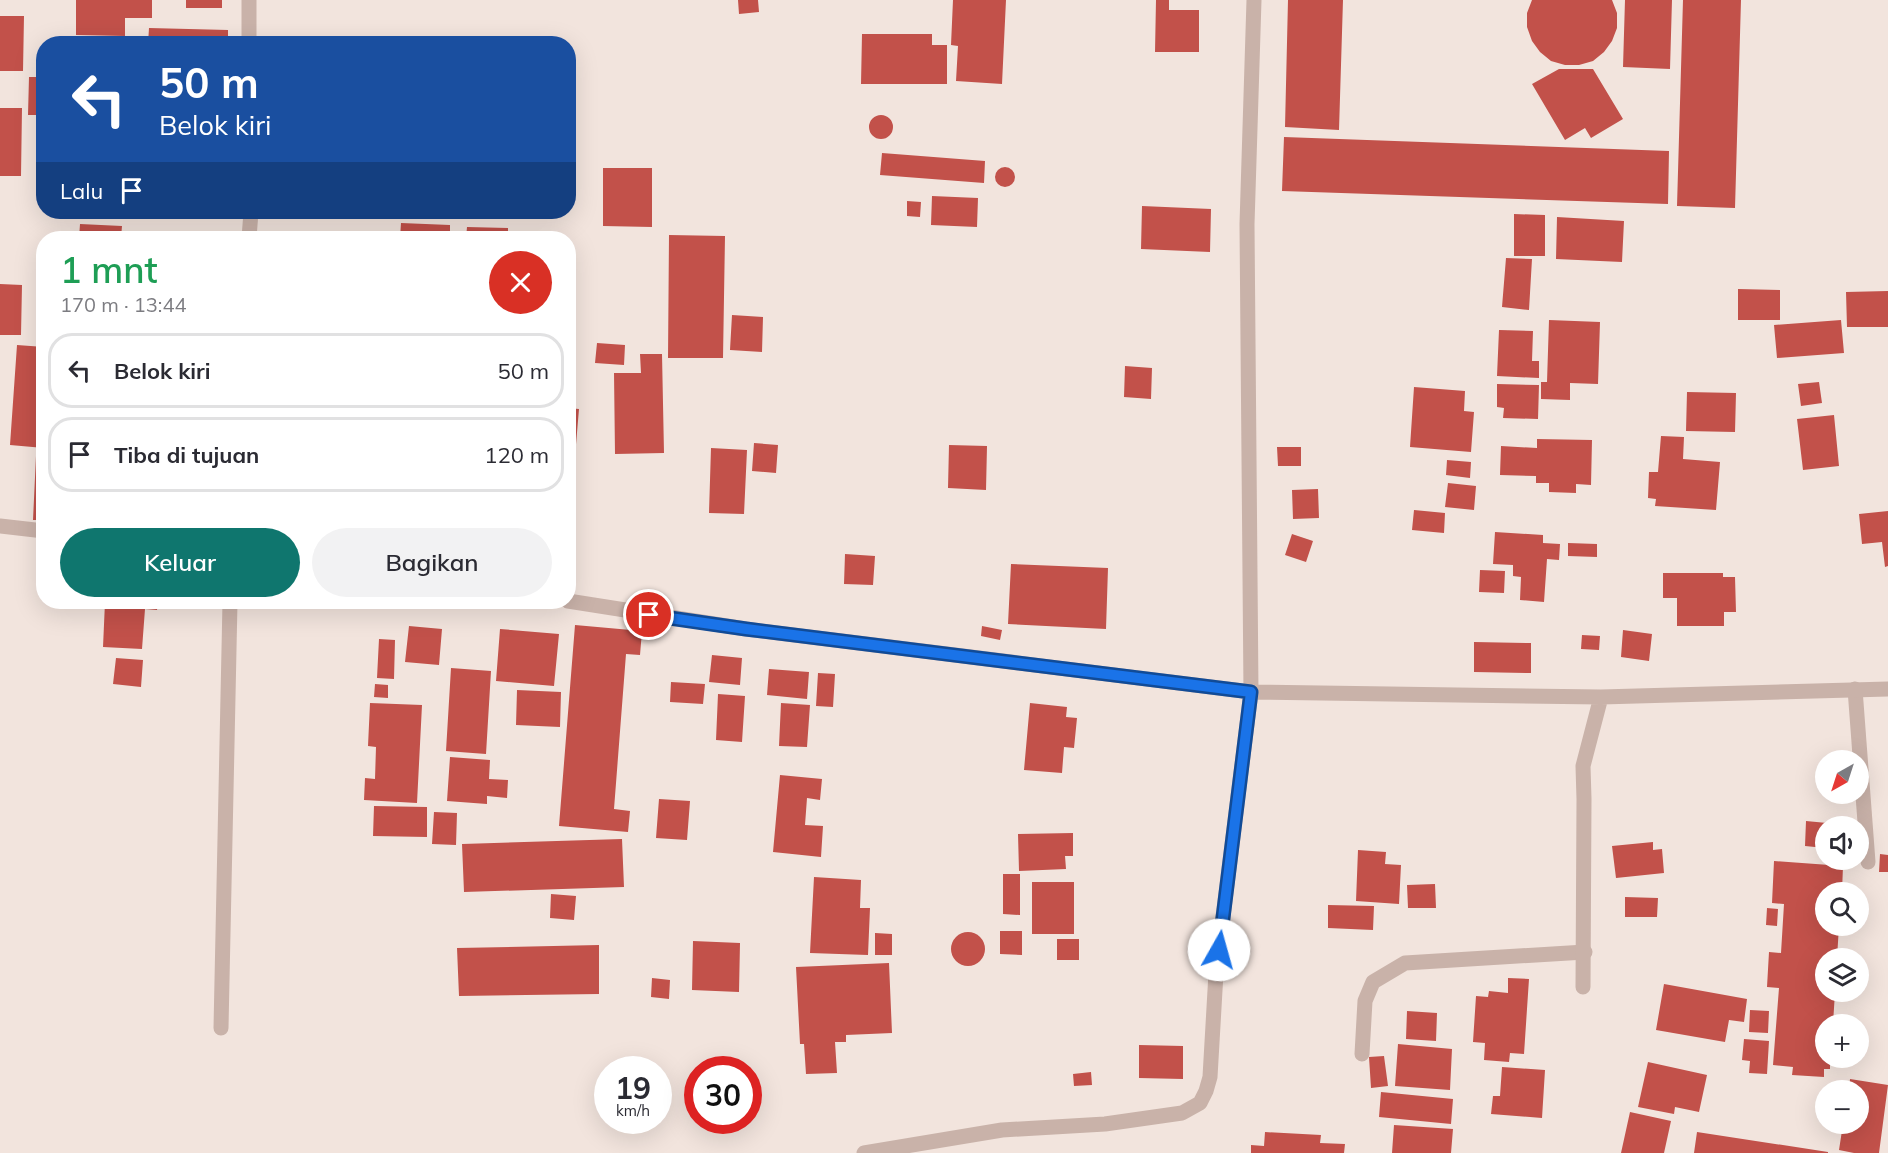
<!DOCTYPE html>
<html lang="id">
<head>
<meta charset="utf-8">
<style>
	:root { --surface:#fff; --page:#f2f2f3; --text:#2b2b33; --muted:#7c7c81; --line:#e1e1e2; --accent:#0f766e }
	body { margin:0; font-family:Mulish,sans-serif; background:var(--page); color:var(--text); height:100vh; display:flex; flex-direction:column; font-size:22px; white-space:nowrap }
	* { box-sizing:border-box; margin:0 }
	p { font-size:20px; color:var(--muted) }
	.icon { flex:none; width:33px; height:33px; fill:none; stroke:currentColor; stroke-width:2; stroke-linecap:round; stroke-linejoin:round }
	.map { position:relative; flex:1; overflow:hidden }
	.details { position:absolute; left:36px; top:231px; width:540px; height:378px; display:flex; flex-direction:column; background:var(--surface); border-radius:24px; box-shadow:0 6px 24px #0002 }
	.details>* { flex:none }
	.guide { position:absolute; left:36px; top:36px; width:540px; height:183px; border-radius:24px; box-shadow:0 6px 24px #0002; background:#1a4fa0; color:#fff; overflow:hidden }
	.needle { width:39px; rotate:219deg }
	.controls { position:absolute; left:1815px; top:750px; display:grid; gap:12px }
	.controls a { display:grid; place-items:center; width:54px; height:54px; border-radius:50%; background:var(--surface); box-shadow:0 6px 24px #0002; font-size:30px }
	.speed { position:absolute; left:594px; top:1056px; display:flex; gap:12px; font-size:30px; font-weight:700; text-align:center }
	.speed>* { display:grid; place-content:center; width:78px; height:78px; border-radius:50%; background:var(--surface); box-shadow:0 6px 24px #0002; line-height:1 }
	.speed small { font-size:15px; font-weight:400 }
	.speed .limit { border:9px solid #d22; background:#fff; color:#111 }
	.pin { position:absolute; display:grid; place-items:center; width:51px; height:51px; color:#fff; margin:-26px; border:3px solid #fff; border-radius:50%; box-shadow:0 2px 6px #0007 }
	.me { position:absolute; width:66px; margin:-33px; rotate:7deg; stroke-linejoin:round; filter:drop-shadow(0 0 4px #0008) }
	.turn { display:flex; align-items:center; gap:21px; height:126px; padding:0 24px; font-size:27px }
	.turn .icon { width:78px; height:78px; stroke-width:2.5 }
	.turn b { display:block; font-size:42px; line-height:51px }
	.then { display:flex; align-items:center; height:57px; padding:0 24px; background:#0003; gap:12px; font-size:22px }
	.round { display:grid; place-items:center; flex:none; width:63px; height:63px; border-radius:32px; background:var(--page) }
	.headline { display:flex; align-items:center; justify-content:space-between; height:102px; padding:0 24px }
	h1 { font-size:36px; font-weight:600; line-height:45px; color:#1e9e55 }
	.action { display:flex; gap:12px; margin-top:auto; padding:12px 24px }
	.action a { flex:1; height:69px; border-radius:36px; background:var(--accent); color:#fff; font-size:24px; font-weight:600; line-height:69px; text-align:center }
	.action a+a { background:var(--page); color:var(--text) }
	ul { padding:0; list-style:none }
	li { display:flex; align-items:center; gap:18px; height:75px; margin:0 12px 9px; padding:0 12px; border:3px solid var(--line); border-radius:24px }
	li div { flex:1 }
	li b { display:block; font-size:22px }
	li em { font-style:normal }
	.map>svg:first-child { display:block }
	.building { fill:#c2514a }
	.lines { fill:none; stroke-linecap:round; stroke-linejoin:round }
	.lane { stroke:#c9b2a9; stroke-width:15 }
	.street { stroke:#c9b2a9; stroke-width:15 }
	.route-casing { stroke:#114b97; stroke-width:15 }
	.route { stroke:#1a73e8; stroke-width:10 }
</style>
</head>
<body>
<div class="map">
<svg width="1888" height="1153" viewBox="0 0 1888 1153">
	<rect width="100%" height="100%" fill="#f2e4dd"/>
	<path class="building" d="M76,0H152V18H125V36L76,35Z
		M186,0H222V8H186Z
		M738,0H758L759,12L739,14Z
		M953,0H1006L1002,84L956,81L958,46L951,45Z
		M1156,0H1169V10H1199V52H1155Z
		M1288,0H1343L1339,130L1285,127Z
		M1532,0H1612L1617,13V28L1612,41L1604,52L1593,61L1579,65H1565L1551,61L1540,52L1532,41L1527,27V13Z
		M1625,0H1672L1670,69L1623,67Z
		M1683,0H1741L1735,208L1677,206Z
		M0,16H24L23,71H0Z
		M149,28L228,30V43L148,44Z
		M862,34H932V45H947V84H861Z
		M1559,69H1593L1623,119L1591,138L1585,128L1565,140L1532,84Z
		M29,77H44V115H28Z
		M0,108H22L21,176H0Z
		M869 127a12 12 0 1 1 24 0a12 12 0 1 1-24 0Z
		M1284,137L1669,151L1668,204L1282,191Z
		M882,153L985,161L984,183L880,175Z
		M995 177a10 10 0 1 1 20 0a10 10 0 1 1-20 0Z
		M603,168H652V227L603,226Z
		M932,196L978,198L977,227L931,225Z
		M907,201L921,202L920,217L907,216Z
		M1142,206L1211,209L1210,252L1141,249Z
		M1514,214L1545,215V256H1514Z
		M1557,217L1624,221L1622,262L1556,259Z
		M401,223L450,225V238H400Z
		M80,224L122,226L121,238H79Z
		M467,227L508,228V238H466Z
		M669,235L725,236L723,358H668Z
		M1506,258L1532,259L1529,310L1502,307Z
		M0,284L22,285L21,335H0Z
		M1738,289L1780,290V320H1738Z
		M1888,291V327H1847L1846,292Z
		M732,315L763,317L762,352L730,350Z
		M1549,320L1600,322L1598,384L1570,383V400L1541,399V382H1547Z
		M1841,320L1844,353L1777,358L1774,325Z
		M1499,330L1533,331L1532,361H1539V378L1497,376Z
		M597,343L625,345L624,365L595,363Z
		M17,345L44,347V448L10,445Z
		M640,354H662L664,453L615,454L614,373H641Z
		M1125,366L1152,368L1151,399L1124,397Z
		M1819,382L1822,403L1801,406L1798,384Z
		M1497,384L1539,385L1538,419L1503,418L1504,408L1497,407Z
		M1414,387L1465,391L1464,411L1474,412L1471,452L1410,447Z
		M1687,392L1736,393L1735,432L1686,431Z
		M568,408L579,409L570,515H568Z
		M1834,415L1839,466L1803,470L1797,419Z
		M1661,436L1684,437L1683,459L1720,462L1716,510L1655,506L1656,499L1648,498L1649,472H1658Z
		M1537,439L1592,440L1591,485L1576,484V493L1549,492V483H1536V476L1500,475L1501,446L1537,448Z
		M754,443L778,445L776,473L752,471Z
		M949,445L987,446L986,490L948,488Z
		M1277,447H1301V466H1278Z
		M711,448L747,450L744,514L709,513Z
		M36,456H44V520H33Z
		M1447,460L1471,462L1470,478L1446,475Z
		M1448,483L1476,486L1474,510L1445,507Z
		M1318,489L1319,518L1293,519L1292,490Z
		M1414,510L1445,513L1444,533L1412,530Z
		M1888,511V566L1885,567L1882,542L1862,544L1859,514Z
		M1495,532L1543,535V543L1560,544L1559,560L1547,559L1544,602L1520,600L1521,577L1513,576V565L1493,564Z
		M1292,534L1313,541L1306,562L1285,555Z
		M1568,543L1597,544V557L1568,556Z
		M845,554L875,556L873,585L844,584Z
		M1011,564L1108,568L1106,629L1008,624Z
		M1480,570L1505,571L1504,593L1479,592Z
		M1663,573H1723V577H1735L1736,612H1724V626H1677V598H1663Z
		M105,602H158L157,610L145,609L142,649L103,647Z
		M575,625L642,631L640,655L626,654L614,809L630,811L628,832L559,826Z
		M409,626L442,629L439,665L405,662Z
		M982,626L1002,630L1000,640L981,636Z
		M500,629L559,634L554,686L496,681Z
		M1623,630L1652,634L1649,661L1621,657Z
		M1582,635L1600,636L1599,650L1581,649Z
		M379,639L395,640L394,679L377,678Z
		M1474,642L1531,643V673L1474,672Z
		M712,655L742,658L740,685L709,682Z
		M116,658L143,660L141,687L113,684Z
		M451,668L491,671L486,754L446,751Z
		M769,669L809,672L807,699L767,695Z
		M818,673L835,674L833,707L816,706Z
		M671,682L705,684L703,704L670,702Z
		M375,684L388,685V698L374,697Z
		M517,690L561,692L560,727L516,725Z
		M718,694L745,696L742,742L716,740Z
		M370,703L422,705L417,803L364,800L365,778L375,779L376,747L368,746Z
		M781,703L810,705L807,747L779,746Z
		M1030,703L1067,707L1066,717L1077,718L1074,748L1064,747L1062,773L1024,770Z
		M450,757L490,760L489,779L508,780L507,798L487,796V804L447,801Z
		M780,775L822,779L820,800L807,798L805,825L823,826L821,857L773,852Z
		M659,799L690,801L687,840L656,838Z
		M374,806L427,807V837L373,836Z
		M434,812L457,813L456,845L432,844Z
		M1806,821L1827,823L1825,848L1805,846Z
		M1073,833V856H1065L1066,869L1019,871L1018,834Z
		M622,839L624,887L464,892L462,844Z
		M1653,842V850L1662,849L1664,873L1616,878L1612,846Z
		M1358,850L1386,852L1385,864L1401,865L1399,904L1356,901Z
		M1880,854L1888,855V872H1879Z
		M1774,861L1843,866L1842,892H1826V926H1839L1837,958H1826V992H1835L1833,1024H1826V1058H1830V1069H1824V1077L1792,1075L1793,1067L1773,1065L1779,988L1767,987L1769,952L1781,953L1784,904L1772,903Z
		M1003,874H1020V915L1003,914Z
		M814,877L861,880L860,908H870L868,955L810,953Z
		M1032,882H1074V934H1032Z
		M1435,884L1436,908H1408L1407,885Z
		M551,894L576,896L574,920L550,918Z
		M1625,897L1658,898L1657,917H1625Z
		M1328,905L1374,906L1373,930L1328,928Z
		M1767,908L1778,909L1777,926L1766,925Z
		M1000,931H1022V955L1000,954Z
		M951 949a17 17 0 1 1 34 0a17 17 0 1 1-34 0Z
		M875,933L892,934V955H875Z
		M1057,939H1079V960H1057Z
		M693,941L740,943L739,992L692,990Z
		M599,945V994L459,996L457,948Z
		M889,963L892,1033L846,1035V1042H835L837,1073L806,1074L804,1044H800L796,967Z
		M652,978L670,980L669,999L651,997Z
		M1508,978L1529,979L1524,1054L1510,1053L1509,1062L1484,1060L1485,1043L1473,1042L1476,996L1488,997L1489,991L1508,993Z
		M1664,984L1747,999L1744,1022L1729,1020L1725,1042L1656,1030Z
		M1750,1010L1769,1011L1768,1033L1749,1032Z
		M1407,1011L1437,1013L1436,1041L1406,1039Z
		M1744,1039L1769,1041L1767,1074L1749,1073L1750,1061L1742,1060Z
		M1398,1044L1452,1049L1450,1090L1395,1086Z
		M1139,1045L1183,1046V1079L1139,1078Z
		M1384,1056L1388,1086L1371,1088L1369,1057Z
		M1648,1062L1707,1075L1699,1112L1675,1107L1674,1114L1638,1107Z
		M1502,1067L1545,1070L1542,1118L1491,1114L1493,1096H1500Z
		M1091,1072L1092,1085L1074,1086L1073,1074Z
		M1850,1079L1888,1085L1879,1153H1854L1839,1150L1843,1124H1858V1090H1849Z
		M1381,1092L1453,1099L1451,1124L1379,1117Z
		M1630,1112L1671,1121L1664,1153H1621Z
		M1394,1125L1453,1129L1451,1153H1392Z
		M1265,1132L1321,1135L1320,1143L1345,1144L1344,1153H1251V1145L1264,1146Z
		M1697,1132L1828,1152V1153H1694Z"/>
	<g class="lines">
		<path class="lane" d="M0,526L44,531
			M1855,689L1868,862
			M1362,1054L1365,1001L1373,982L1405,963L1585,952"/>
		<path class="street" d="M249,0V44
			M249,238L251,212
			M568,601L746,629L1251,692L1601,697L1888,689
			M1583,987L1584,799L1583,766L1601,697
			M221,1028L230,602
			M864,1153L1002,1130L1105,1124L1182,1113L1200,1103L1206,1091L1210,1077L1216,973L1251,692L1247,224L1254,0"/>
	</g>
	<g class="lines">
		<g class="route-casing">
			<path id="route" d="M649,615L746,629L1251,692L1219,950"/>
		</g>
		<use href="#route" class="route"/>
	</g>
</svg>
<div class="controls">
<a><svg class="needle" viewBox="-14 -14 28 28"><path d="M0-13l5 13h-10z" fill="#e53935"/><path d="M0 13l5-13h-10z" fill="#7c7c81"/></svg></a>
<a><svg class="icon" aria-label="sound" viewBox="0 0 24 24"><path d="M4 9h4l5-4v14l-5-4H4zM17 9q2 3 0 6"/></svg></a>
<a><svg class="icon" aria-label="search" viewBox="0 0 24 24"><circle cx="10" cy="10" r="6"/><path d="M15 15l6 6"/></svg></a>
<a><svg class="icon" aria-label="layers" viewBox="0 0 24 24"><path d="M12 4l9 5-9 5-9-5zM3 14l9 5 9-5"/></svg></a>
<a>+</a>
<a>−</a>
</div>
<div class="speed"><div>19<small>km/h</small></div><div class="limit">30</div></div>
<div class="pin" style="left:649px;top:615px;background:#d93025"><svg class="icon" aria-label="arrive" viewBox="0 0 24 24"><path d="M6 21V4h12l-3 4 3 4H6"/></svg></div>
<svg class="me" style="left:1219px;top:950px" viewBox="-20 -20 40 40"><circle r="19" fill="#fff"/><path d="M0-13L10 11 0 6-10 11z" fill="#1a73e8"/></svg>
<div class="guide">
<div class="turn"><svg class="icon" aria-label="left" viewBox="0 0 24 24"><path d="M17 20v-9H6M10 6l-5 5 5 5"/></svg><div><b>50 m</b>Belok kiri</div></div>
<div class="then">Lalu<svg class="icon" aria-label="arrive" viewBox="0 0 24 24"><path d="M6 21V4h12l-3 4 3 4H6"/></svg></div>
</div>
<section class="details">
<div class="headline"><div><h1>1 mnt</h1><p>170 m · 13:44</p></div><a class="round" style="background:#d93025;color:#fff"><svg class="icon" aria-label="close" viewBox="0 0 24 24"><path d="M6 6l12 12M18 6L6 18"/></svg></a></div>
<ul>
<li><svg class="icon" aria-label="left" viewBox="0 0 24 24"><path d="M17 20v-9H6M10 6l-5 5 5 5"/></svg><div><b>Belok kiri</b></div><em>50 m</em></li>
<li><svg class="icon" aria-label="arrive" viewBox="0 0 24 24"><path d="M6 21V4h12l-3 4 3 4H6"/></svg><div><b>Tiba di tujuan</b></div><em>120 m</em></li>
</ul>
<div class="action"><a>Keluar</a><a>Bagikan</a></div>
</section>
</div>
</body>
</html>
